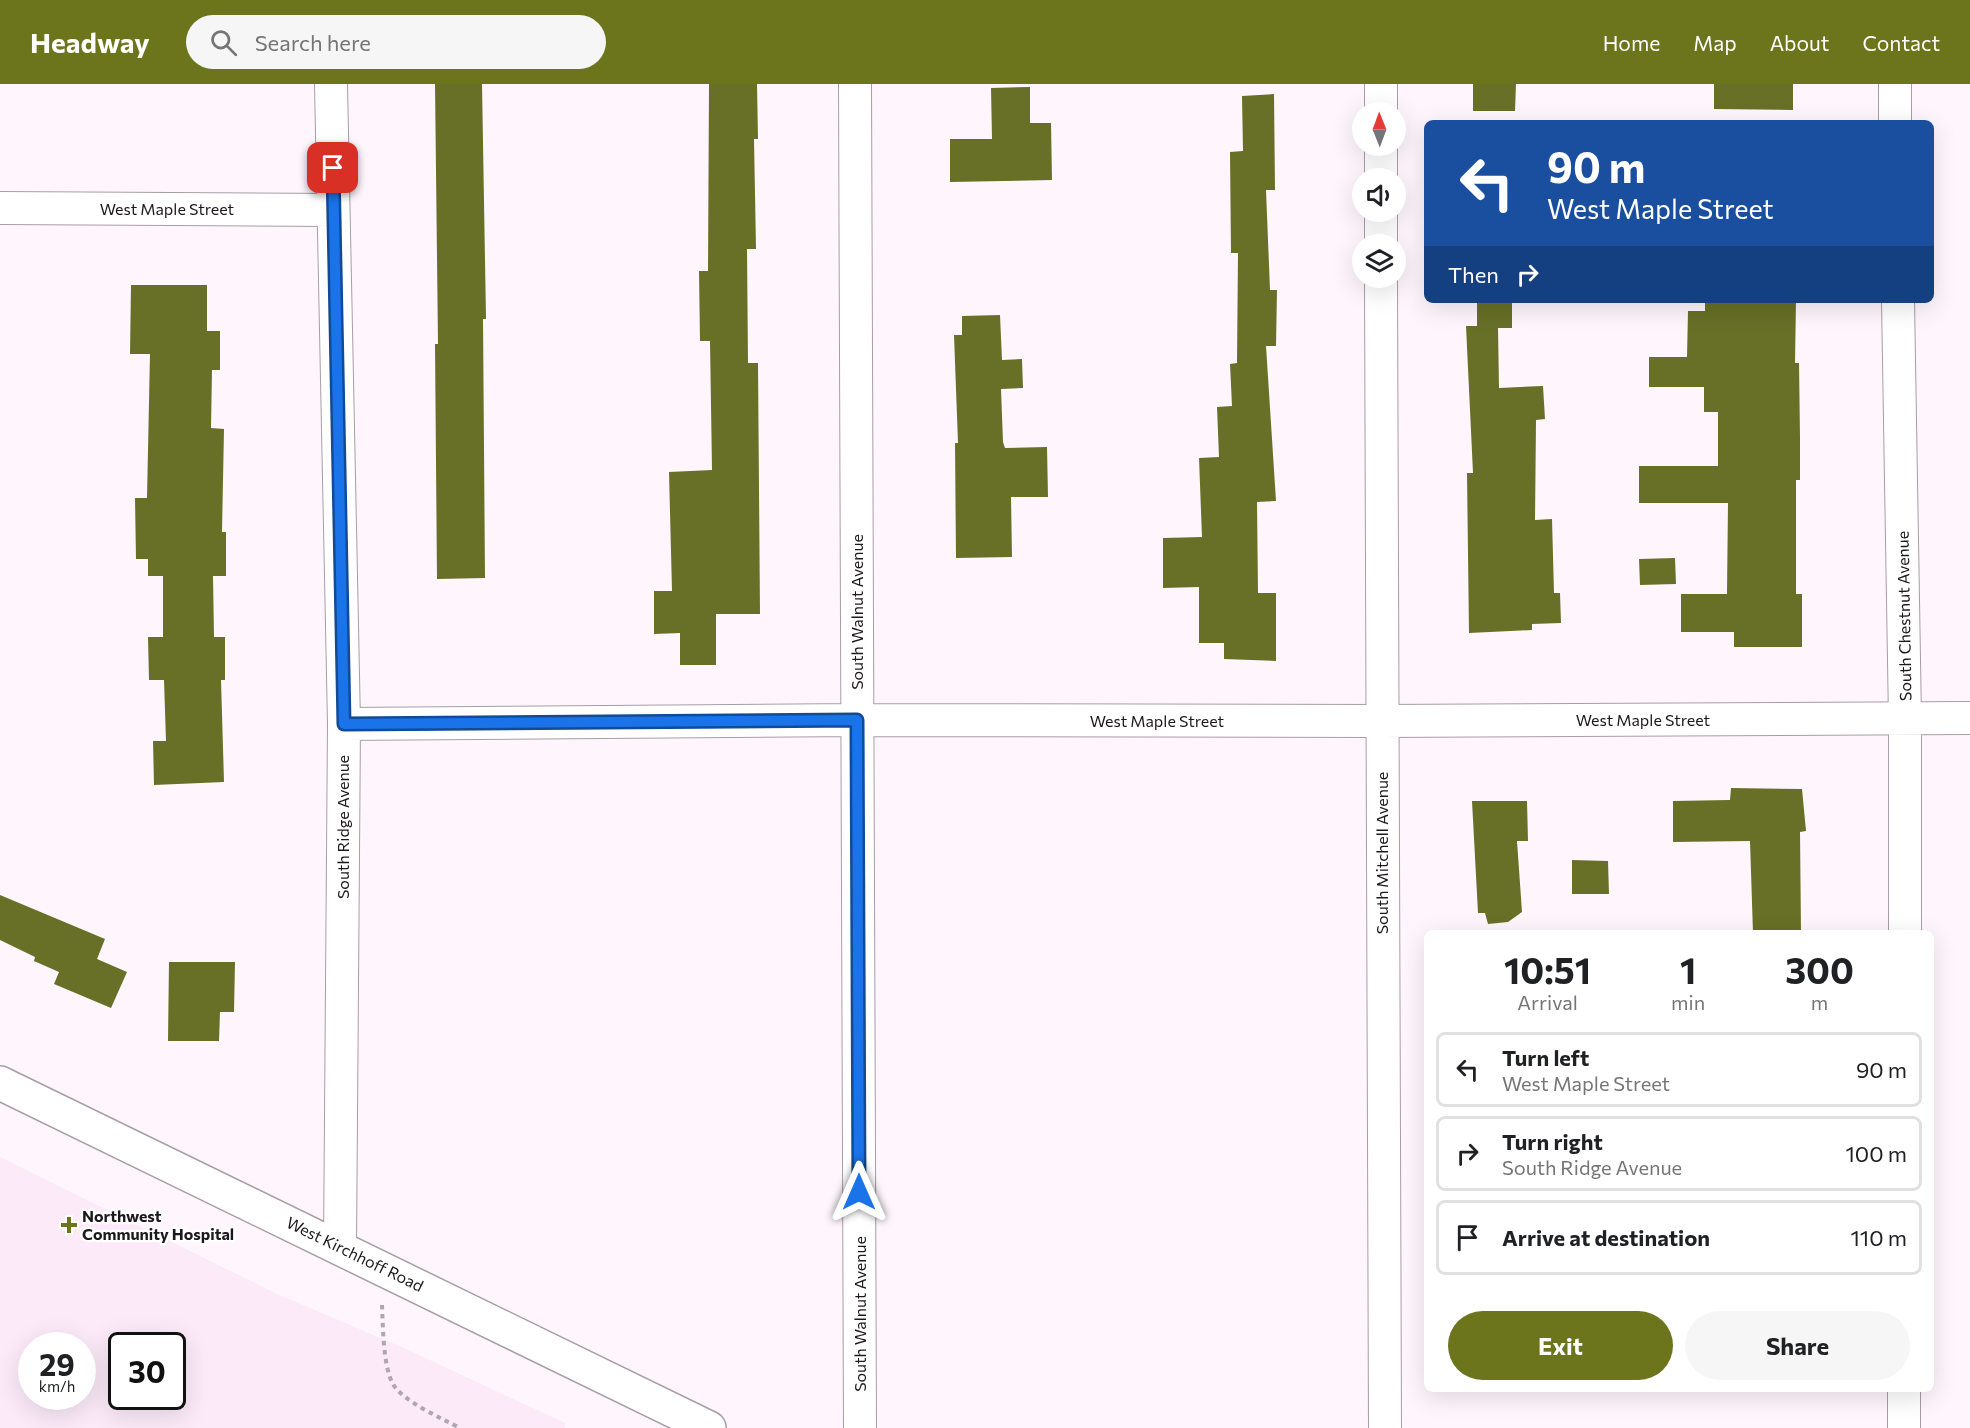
<!DOCTYPE html>
<html lang="en">
<head>
<meta charset="utf-8">
<style>
	:root { --surface:#fff; --page:#f6f6f6; --text:#202124; --muted:#757577; --line:#e0e0e0; --accent:#6c741c }
	body { margin:0; font-family:Commissioner,sans-serif; background:var(--page); color:var(--text); height:100vh; display:flex; flex-direction:column; font-size:22px; white-space:nowrap }
	* { box-sizing:border-box; margin:0 }
	p { font-size:20px; color:var(--muted) }
	.icon { flex:none; width:33px; height:33px; fill:none; stroke:currentColor; stroke-width:2; stroke-linecap:round; stroke-linejoin:round }
	.map { position:relative; flex:1; overflow:hidden }
	.side { position:absolute; left:1424px; top:846px; width:510px; height:462px; display:flex; flex-direction:column; background:var(--surface); border-radius:9px; box-shadow:0 6px 24px #0002 }
	.side>* { flex:none }
	.top-card { position:absolute; left:1424px; top:36px; width:510px; height:183px; border-radius:9px; box-shadow:0 6px 24px #0002; background:#1a4fa0; color:#fff; overflow:hidden }
	.needle { width:39px; rotate:359deg }
	.fabs { position:absolute; left:1352px; top:18px; display:grid; gap:12px }
	.fabs a { display:grid; place-items:center; width:54px; height:54px; border-radius:50%; background:var(--surface); box-shadow:0 6px 24px #0002; font-size:30px }
	.speed { position:absolute; left:18px; top:1248px; display:flex; gap:12px; font-size:30px; font-weight:700; text-align:center }
	.speed>* { display:grid; place-content:center; width:78px; height:78px; border-radius:50%; background:var(--surface); box-shadow:0 6px 24px #0002; line-height:1 }
	.speed small { font-size:15px; font-weight:400 }
	.speed .limit { border:3px solid #111; border-radius:9px; background:#fff; color:#111 }
	.pin { position:absolute; display:grid; place-items:center; width:51px; height:51px; color:#fff; margin:-26px; border-radius:12px; box-shadow:0 3px 9px #0006 }
	.me { position:absolute; width:66px; margin:-33px; rotate:0deg; stroke-linejoin:round; filter:drop-shadow(0 0 4px #0008) }
	.turn { display:flex; align-items:center; gap:21px; height:126px; padding:0 24px; font-size:27px }
	.turn .icon { width:78px; height:78px; stroke-width:2.5 }
	.turn b { display:block; font-size:42px; line-height:51px }
	.then { display:flex; align-items:center; height:57px; padding:0 24px; background:#0003; gap:12px; font-size:22px }
	.eta { display:flex; justify-content:space-evenly; align-items:center; height:102px; text-align:center }
	.eta b { font-size:36px; font-weight:700; line-height:42px }
	.action { display:flex; gap:12px; margin-top:auto; padding:12px 24px }
	.action a { flex:1; height:69px; border-radius:36px; background:var(--accent); color:#fff; font-size:24px; font-weight:700; line-height:69px; text-align:center }
	.action a+a { background:var(--page); color:var(--text) }
	ul { padding:0; list-style:none }
	li { display:flex; align-items:center; gap:18px; height:75px; margin:0 12px 9px; padding:0 12px; border:3px solid var(--line); border-radius:9px }
	li div { flex:1 }
	li b { display:block; font-size:22px }
	li em { font-style:normal }
	header { display:flex; align-items:center; gap:36px; box-sizing:border-box; height:84px; padding:0 30px; background:var(--accent); color:#fff }
	header strong { font-size:28px }
	nav { display:flex; gap:33px; margin-inline-start:auto; font-size:21px }
	.search { width:420px; height:54px; background:var(--page); display:flex; align-items:center; gap:15px; box-sizing:border-box; padding:0 21px; border-radius:33px; color:var(--muted); font-size:22px }
	.map>svg:first-child { display:block }
	.built { fill:#fceaf9; fill-rule:evenodd }
	.building { fill:#686f26 }
	.lines { fill:none; stroke-linecap:round; stroke-linejoin:round }
	.minor-casing { stroke:#a89da6; stroke-width:34 }
	.secondary-casing { stroke:#a89da6; stroke-width:36 }
	.path { stroke:#aea7ad; stroke-width:4; stroke-dasharray:4.5 4.5; stroke-linecap:butt }
	.minor { stroke:#fff; stroke-width:32 }
	.secondary { stroke:#fff; stroke-width:33 }
	.route-casing { stroke:#114b97; stroke-width:15 }
	.route { stroke:#1a73e8; stroke-width:10 }
	.poi-dot { fill:#6c741c; stroke:#fff; stroke-width:2 }
	.labels { text-anchor:middle; stroke-width:4.5; stroke-linejoin:round; paint-order:stroke }
	.street-label { font-size:16px; fill:#1c181b; stroke:#fff }
	.poi-label { font-size:16px; font-weight:bold; fill:#1c181b; stroke:#fff; text-anchor:start }
</style>
</head>
<body>
<header>
<strong>Headway</strong>
<div class="search"><svg class="icon" aria-label="search" viewBox="0 0 24 24"><circle cx="10" cy="10" r="6"/><path d="M15 15l6 6"/></svg>Search here</div>
<nav><a>Home</a><a>Map</a><a>About</a><a>Contact</a></nav>
</header>
<div class="map">
<svg width="1970" height="1344" viewBox="0 0 1970 1344">
	<rect width="100%" height="100%" fill="#fef5fd"/>
	<path class="built" d="M0,1073L277,1210L404,1264L565,1339V1344H0ZM32,1262H82V1312H32ZM122,1262H172V1312H122Z"/>
	<path class="building" d="M435,0H482L486,235H483L485,494L437,495L435,260H438Z
		M709,0H757L758,55H754L756,165H747L748,279H758L760,530H716V581H680V549L654,550V507H672L669,388L712,386L710,257H700L699,187H708Z
		M1473,0H1516L1515,27H1473Z
		M1714,0H1793V26L1714,25Z
		M1030,3V39H1051L1052,96L950,98V55H992L991,4Z
		M1274,10L1275,106H1266L1270,206H1277L1276,262H1266L1276,417L1257,418L1258,509H1276V577L1224,575V559H1199V503L1163,504V454L1202,453L1199,374L1219,373L1217,323L1232,322L1230,280L1237,279L1238,169H1231L1230,68L1243,67L1242,12Z
		M131,201H207V247H220V286H212L211,344L224,345L222,448H226V492H213L214,553H225V596H221L224,698L154,701L153,657H166L164,596H149L148,553H163V492H148V475H136L135,414H147L150,270H130Z
		M1477,216H1512V244H1498L1499,304L1543,302L1545,335L1536,336L1535,436L1552,435L1554,509H1560L1561,539L1532,540V546L1469,549L1467,389H1473L1466,242H1477Z
		M1705,216H1796L1795,279H1799L1800,353V396H1796V510H1802V563H1734V548H1681V510H1727L1728,419H1639V382H1718V328H1704V303H1649V273H1687L1688,227H1705Z
		M1000,231L1002,276L1022,275L1023,304L1001,305L1003,358L1005,364L1047,363L1048,413H1011L1012,473L956,474L955,359H958L954,251H962V232Z
		M1675,474L1676,500L1640,501L1639,475Z
		M1731,704L1802,705L1806,747L1800,748L1801,849H1753L1750,757L1673,758V717L1730,716Z
		M1472,717H1527L1528,757H1517L1522,828L1508,838L1488,840L1485,829H1478Z
		M1572,776L1608,777L1609,810H1572Z
		M0,811L105,855L97,875L127,888L111,924L54,900L59,888L34,877L35,873L0,856Z
		M169,878H235L234,928H220L219,957H168Z"/>
	<g class="lines">
		<g class="minor-casing">
			<path id="minor" d="M331,0L344,640L340,1163
				M855,0L860,1344
				M1381,0V28
				M1895,0V39
				M1381,62V94
				M0,124L333,126
				M1381,128V160
				M1381,194L1385,1344
				M1898,216L1905,636V849
				M344,640L857,636L1381,637L1970,634
				M1904,1344V1305"/>
		</g>
		<g class="secondary-casing">
			<path id="secondary" d="M0,999L709,1344"/>
		</g>
		<path class="path" d="M382,1221C383,1242 383,1283 393,1300C402,1317 443,1335 460,1344"/>
		<use href="#minor" class="minor"/>
		<use href="#secondary" class="secondary"/>
	</g>
	<g class="lines">
		<g class="route-casing">
			<path id="route" d="M333,84L344,640L857,636L859,1108"/>
		</g>
		<use href="#route" class="route"/>
	</g>
	<path class="poi-dot" d="M66 1132h6v6h6v6h-6v6h-6v-6h-6v-6h6z"/>
	<g class="labels">
		<g class="street-label">
			<text x="167" y="131">West Maple Street</text>
			<text transform="translate(857 528) rotate(-90)" y="6">South Walnut Avenue</text>
			<text transform="translate(1904 532) rotate(-91)" y="6">South Chestnut Avenue</text>
			<text x="1643" y="642">West Maple Street</text>
			<text x="1157" y="643">West Maple Street</text>
			<text transform="translate(343 743) rotate(-90)" y="6">South Ridge Avenue</text>
			<text transform="translate(1382 769) rotate(-90)" y="6">South Mitchell Avenue</text>
			<text transform="translate(355 1170) rotate(26)" y="6">West Kirchhoff Road</text>
			<text transform="translate(860 1230) rotate(-90)" y="6">South Walnut Avenue</text>
		</g>
		<g class="poi-label">
			<text x="82" y="1138">Northwest<tspan x="82" dy="18">Community Hospital</tspan></text>
		</g>
	</g>
</svg>
<div class="fabs">
<a><svg class="needle" viewBox="-14 -14 28 28"><path d="M0-13l5 13h-10z" fill="#e53935"/><path d="M0 13l5-13h-10z" fill="#757577"/></svg></a>
<a><svg class="icon" aria-label="sound" viewBox="0 0 24 24"><path d="M4 9h4l5-4v14l-5-4H4zM17 9q2 3 0 6"/></svg></a>
<a><svg class="icon" aria-label="layers" viewBox="0 0 24 24"><path d="M12 4l9 5-9 5-9-5zM3 14l9 5 9-5"/></svg></a>
</div>
<div class="speed"><div>29<small>km/h</small></div><div class="limit">30</div></div>
<div class="pin" style="left:333px;top:84px;background:#d93025"><svg class="icon" aria-label="arrive" viewBox="0 0 24 24"><path d="M6 21V4h12l-3 4 3 4H6"/></svg></div>
<svg class="me" style="left:859px;top:1108px" viewBox="-20 -20 40 40"><path d="M0-17L14 15 0 8-14 15z" fill="#1a73e8" stroke="#fff" stroke-width="4"/></svg>
<div class="top-card">
<div class="turn"><svg class="icon" aria-label="left" viewBox="0 0 24 24"><path d="M17 20v-9H6M10 6l-5 5 5 5"/></svg><div><b>90 m</b>West Maple Street</div></div>
<div class="then">Then<svg class="icon" aria-label="right" viewBox="0 0 24 24"><path d="M7 20v-9h11M14 6l5 5-5 5"/></svg></div>
</div>
<section class="side">
<div class="eta">
<div><b>10:51</b><p>Arrival</p></div>
<div><b>1</b><p>min</p></div>
<div><b>300</b><p>m</p></div>
</div>
<ul>
<li><svg class="icon" aria-label="left" viewBox="0 0 24 24"><path d="M17 20v-9H6M10 6l-5 5 5 5"/></svg><div><b>Turn left</b><p>West Maple Street</p></div><em>90 m</em></li>
<li><svg class="icon" aria-label="right" viewBox="0 0 24 24"><path d="M7 20v-9h11M14 6l5 5-5 5"/></svg><div><b>Turn right</b><p>South Ridge Avenue</p></div><em>100 m</em></li>
<li><svg class="icon" aria-label="arrive" viewBox="0 0 24 24"><path d="M6 21V4h12l-3 4 3 4H6"/></svg><div><b>Arrive at destination</b></div><em>110 m</em></li>
</ul>
<div class="action"><a>Exit</a><a>Share</a></div>
</section>
</div>
</body>
</html>
